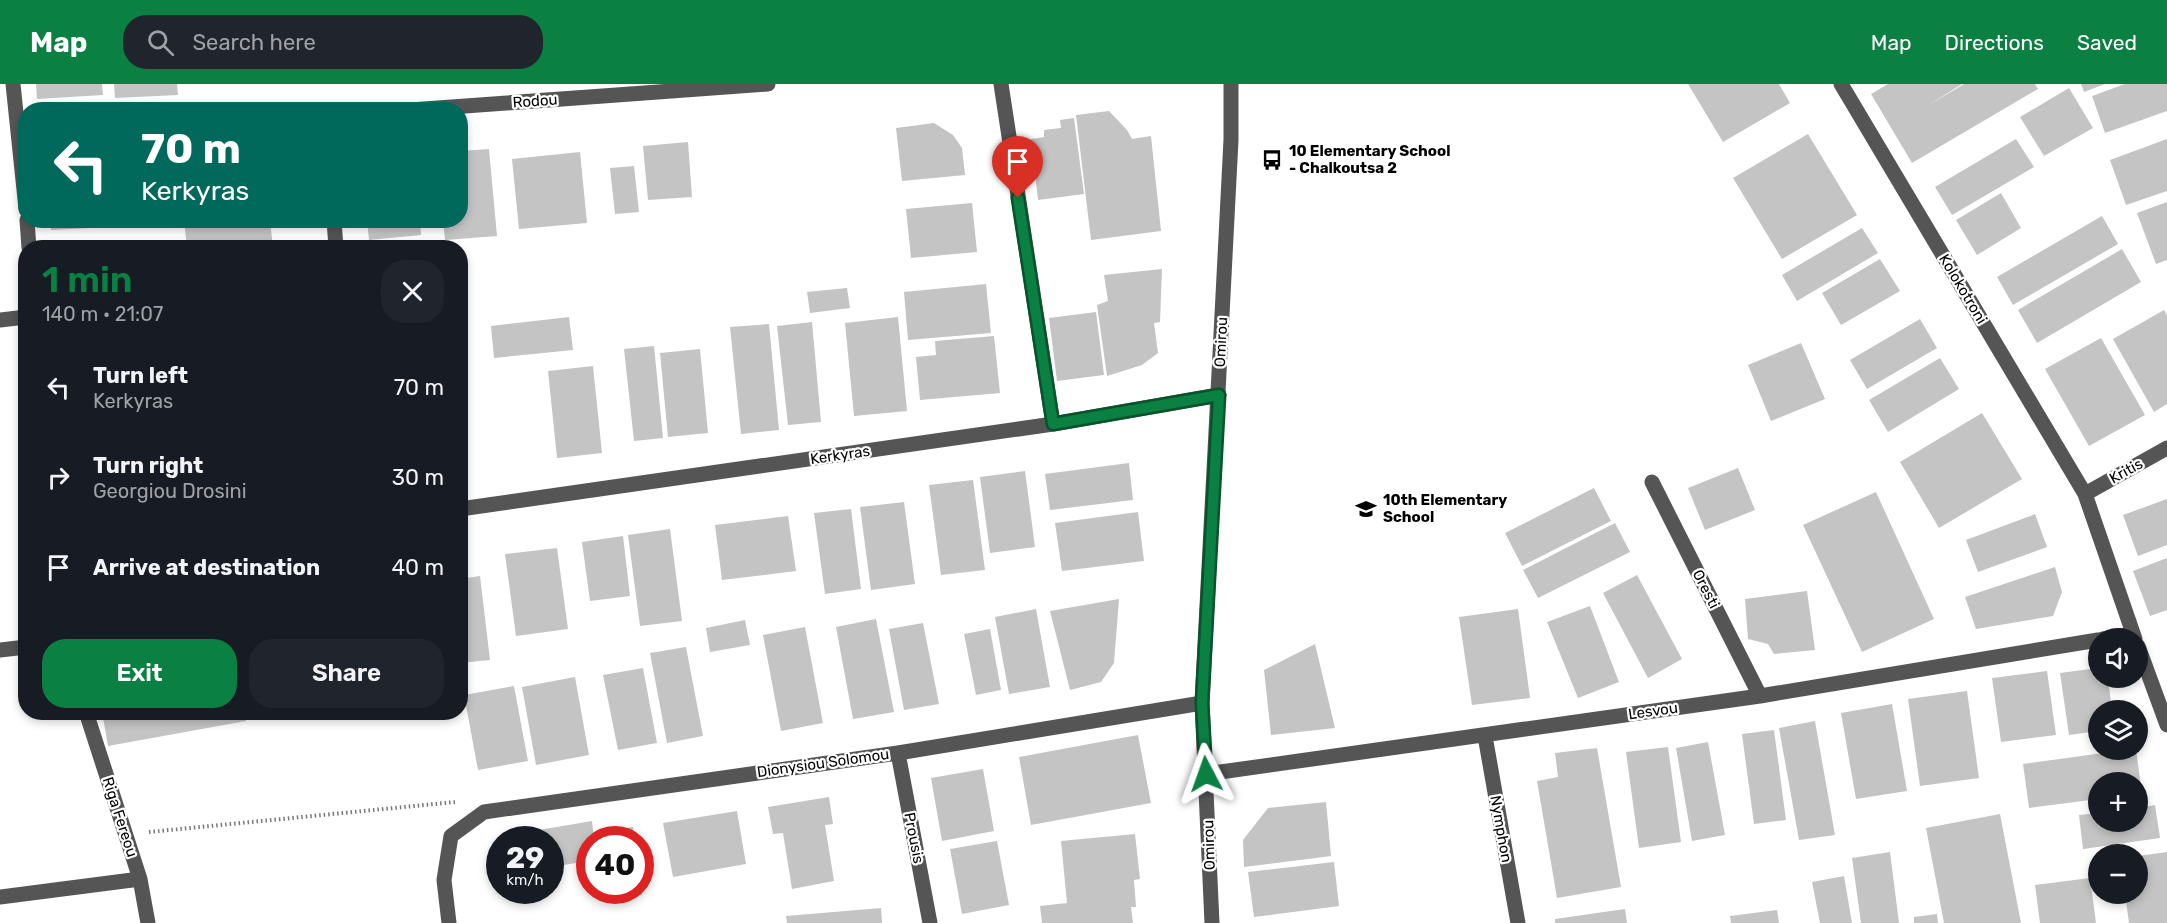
<!DOCTYPE html>
<html lang="en">
<head>
<meta charset="utf-8">
<style>
	:root { --surface:#171b24; --page:#20242c; --text:#f1f3f6; --muted:#9ea1a6; --accent:#0b8043 }
	body { margin:0; font-family:Rubik,sans-serif; background:var(--page); color:var(--text); height:100vh; display:flex; flex-direction:column; font-size:22px; white-space:nowrap }
	* { box-sizing:border-box; margin:0 }
	p { font-size:20px; color:var(--muted) }
	.icon { flex:none; width:33px; height:33px; fill:none; stroke:currentColor; stroke-width:2; stroke-linecap:round; stroke-linejoin:round }
	.map { position:relative; flex:1; overflow:hidden }
	.sheet { position:absolute; left:18px; top:156px; width:450px; height:480px; display:flex; flex-direction:column; background:var(--surface); border-radius:24px; box-shadow:0 3px 9px #0003 }
	.sheet>* { flex:none }
	.banner { position:absolute; left:18px; top:18px; width:450px; height:126px; border-radius:24px; box-shadow:0 3px 9px #0003; background:#00695c; color:#fff; overflow:hidden }
	.buttons { position:absolute; left:2088px; top:544px; display:grid; gap:12px }
	.buttons a { display:grid; place-items:center; width:60px; height:60px; border-radius:50%; background:var(--surface); box-shadow:0 3px 9px #0003; font-size:30px }
	.speed { position:absolute; left:486px; top:742px; display:flex; gap:12px; font-size:30px; font-weight:700; text-align:center }
	.speed>* { display:grid; place-content:center; width:78px; height:78px; border-radius:50%; background:var(--surface); box-shadow:0 3px 9px #0003; line-height:1 }
	.speed small { font-size:15px; font-weight:400 }
	.speed .limit { border:9px solid #d22; background:#fff; color:#111 }
	.pin { position:absolute; display:grid; place-items:center; width:51px; height:51px; color:#fff; margin:-62px -26px; border-radius:50% 50% 50% 0; rotate:-45deg; box-shadow:0 0 6px #0007 }
	.pin .icon { rotate:45deg }
	.me { position:absolute; width:66px; margin:-33px; rotate:356deg; stroke-linejoin:round; filter:drop-shadow(0 0 4px #0008) }
	.turn { display:flex; align-items:center; gap:21px; height:126px; padding:0 24px; font-size:27px }
	.turn .icon { width:78px; height:78px; stroke-width:2.5 }
	.turn b { display:block; font-size:42px; line-height:51px }
	.round { display:grid; place-items:center; flex:none; width:63px; height:63px; border-radius:24px; background:var(--page) }
	.overview { display:flex; align-items:center; justify-content:space-between; height:102px; padding:0 24px }
	h1 { font-size:36px; font-weight:600; line-height:45px; color:var(--accent) }
	.action { display:flex; gap:12px; margin-top:auto; padding:12px 24px }
	.action a { flex:1; height:69px; border-radius:24px; background:var(--accent); color:#fff; font-size:24px; font-weight:600; line-height:69px; text-align:center }
	.action a+a { background:var(--page); color:var(--text) }
	ul { padding:0; list-style:none }
	li { display:flex; align-items:center; gap:18px; height:90px; padding:0 24px }
	li div { flex:1 }
	li b { display:block; font-size:22px }
	li em { font-style:normal }
	header { display:flex; align-items:center; gap:36px; box-sizing:border-box; height:84px; padding:0 30px; background:var(--accent); color:#fff }
	header strong { font-size:28px }
	nav { display:flex; gap:33px; margin-inline-start:auto; font-size:21px }
	.search { width:420px; height:54px; background:var(--page); display:flex; align-items:center; gap:15px; box-sizing:border-box; padding:0 21px; border-radius:24px; color:var(--muted); font-size:22px }
	.map>svg:first-child { display:block }
	.building { fill:#c4c4c4 }
	.lines { fill:none; stroke-linecap:round; stroke-linejoin:round }
	.path { stroke:#777; stroke-width:4; stroke-dasharray:1.5 3; stroke-linecap:butt }
	.minor { stroke:#555; stroke-width:15 }
	.route-casing { stroke:#07532c; stroke-width:15 }
	.route { stroke:#0b8043; stroke-width:10 }
	.labels { text-anchor:middle; stroke-width:4.5; stroke-linejoin:round; paint-order:stroke }
	.street-label { font-size:15px; fill:#000; stroke:#fff }
	.poi-label { font-size:15px; font-weight:bold; fill:#000; stroke:#fff; text-anchor:start }
</style>
</head>
<body>
<header>
<strong>Map</strong>
<div class="search"><svg class="icon" aria-label="search" viewBox="0 0 24 24"><circle cx="10" cy="10" r="6"/><path d="M15 15l6 6"/></svg>Search here</div>
<nav><a>Map</a><a>Directions</a><a>Saved</a></nav>
</header>
<div class="map">
<svg width="2167" height="839" viewBox="0 0 2167 839">
	<rect width="100%" height="100%" fill="#fff"/>
	<path class="building" d="M36,0H102L103,11L37,15Z
		M114,0H177L178,11L115,14Z
		M1688,0H1779L1790,19L1723,58Z
		M1888,0H1962L1927,22L1964,0H2035L2038,5L1912,79L1871,10Z
		M2081,0H2105L2084,8Z
		M2125,0H2167V27L2105,49L2092,12Z
		M2069,4L2093,44L2044,72L2020,33Z
		M1109,27L1127,46L1132,55L1151,52L1161,147L1091,156L1076,31Z
		M1074,34L1084,110L1038,116L1031,55L1044,53V46L1061,44L1060,36Z
		M934,39L953,51L962,64L965,91L902,97L896,44Z
		M1808,50L1857,131L1782,175L1733,94Z
		M2016,55L2034,83L1952,131L1935,103Z
		M2167,55V107L2126,121L2110,76Z
		M688,58L692,113L648,116L643,62Z
		M489,65L497,152L445,156L443,136H460V67Z
		M580,68L587,139L519,145L512,75Z
		M634,82L639,128L615,130L610,84Z
		M2001,109L2021,144L1977,171L1956,136Z
		M2167,118V176L2156,180L2137,129Z
		M972,119L977,168L911,174L906,125Z
		M2102,132L2118,160L2013,221L1997,193Z
		M51,136H130V142L51,146Z
		M184,136H270L273,164H187Z
		M367,136H420L421,151L369,156Z
		M1862,144L1878,169L1797,217L1782,191Z
		M2122,165L2141,198L2037,259L2018,226Z
		M1880,175L1900,207L1841,241L1822,209Z
		M1162,185L1160,238L1154,239L1158,269L1142,281L1107,292L1097,221L1108,217L1104,191Z
		M460,187H462L467,240L460,241Z
		M986,200L991,249L908,256L904,208Z
		M847,204L850,224L810,229L807,208Z
		M2164,226L2167,231V320L2154,328L2113,255Z
		M1096,228L1104,291L1057,297L1049,234Z
		M569,233L573,266L494,274L491,242Z
		M898,233L907,327L854,332L845,239Z
		M1920,235L1937,264L1867,305L1850,276Z
		M812,238L821,338L788,341L777,242Z
		M769,240L779,346L741,350L730,243Z
		M994,252L1000,309L920,316L916,273L936,271L935,257Z
		M2101,254L2145,331L2089,362L2045,285Z
		M1801,259L1825,315L1771,337L1748,281Z
		M654,262L663,354L634,357L624,265Z
		M700,265L708,349L668,353L660,269Z
		M1940,274L1959,305L1888,348L1869,316Z
		M593,282L602,369L557,374L548,287Z
		M1982,329L2022,395L1939,444L1900,378Z
		M1129,379L1133,416L1050,426L1045,390Z
		M1738,384L1755,426L1705,446L1688,404Z
		M1025,387L1035,463L990,469L980,393Z
		M973,396L985,486L941,491L929,401Z
		M1594,404L1611,437L1522,482L1505,449Z
		M1876,408L1934,535L1862,568L1803,441Z
		M2167,415V461L2138,472L2123,431Z
		M904,418L915,500L871,506L860,423Z
		M851,425L861,505L825,510L814,429Z
		M1138,428L1144,477L1062,487L1055,439Z
		M2035,430L2047,463L1978,488L1966,456Z
		M788,432L796,487L722,496L715,441Z
		M1615,439L1630,468L1538,514L1523,486Z
		M670,445L682,537L640,542L628,451Z
		M623,452L630,512L590,517L582,458Z
		M557,464L568,545L516,552L505,470Z
		M2167,474V526L2150,532L2133,487Z
		M2055,483L2062,508L2053,532L1976,545L1965,513Z
		M1637,491L1682,575L1648,594L1603,509Z
		M480,492L490,576L460,579V495Z
		M1807,507L1815,566L1774,570L1768,560L1748,555L1745,515Z
		M1119,515L1114,579L1101,598L1070,606L1050,527Z
		M1590,522L1619,598L1578,614L1547,538Z
		M1036,525L1050,603L1009,610L995,533Z
		M1518,525L1530,614L1472,621L1459,533Z
		M876,535L894,628L853,635L836,543Z
		M745,536L750,561L710,568L706,544Z
		M923,539L939,620L904,626L889,545Z
		M805,543L823,639L781,647L763,551Z
		M990,545L1001,606L976,611L964,550Z
		M1315,560L1335,644L1271,651L1264,586Z
		M686,563L703,652L667,659L650,569Z
		M643,584L657,659L618,666L603,591Z
		M2098,584V594H2108L2112,627H2098V647L2069,651L2060,589Z
		M2047,587L2056,651L2001,658L1992,594Z
		M575,593L589,671L536,681L522,603Z
		M514,602L528,677L478,686L464,611Z
		M1967,607L1979,694L1920,702L1908,615Z
		M1892,620L1907,707L1856,715L1841,629Z
		M102,628H245L246,637L108,662Z
		M1815,637L1835,751L1799,756L1779,644Z
		M1774,646L1786,736L1754,740L1742,650Z
		M1138,651L1151,719L1031,741L1019,673Z
		M1708,658L1725,751L1692,757L1676,664Z
		M1668,663L1681,758L1639,764L1626,668Z
		M1597,664L1621,803L1557,814L1537,697L1558,693L1555,669Z
		M2125,666H2136L2142,709L2138,710V699H2098V715L2029,724L2023,680Z
		M983,685L994,747L942,757L931,694Z
		M829,713L833,740L825,741L834,797L792,805L783,749L773,750L768,723Z
		M1326,718L1331,772L1244,783L1243,756L1268,724Z
		M2155,721L2160,754L2083,765L2079,731L2098,729V738H2138V724Z
		M737,727L746,780L673,793L663,739Z
		M2000,730L2021,839H1944L1926,744Z
		M592,737L594,756H590V777L550,783V756H503V752Z
		M633,743L635,756H601L600,747Z
		M1135,750L1140,795L1134,796L1136,823H1131L1133,839H1042L1040,822L1067,819L1061,757Z
		M997,757L1009,821L962,830L950,765Z
		M1890,768L1899,839H1861L1852,774Z
		M2167,768V839H2129L2125,810H2138V772Z
		M1334,778L1339,822L1254,833L1248,788Z
		M1844,792L1852,839H1820L1812,798Z
		M2090,794L2096,839H2040L2035,801Z
		M608,807H641L642,811L609,815Z
		M881,824L882,839H787L786,832Z
		M1625,825L1627,839H1555V835Z
		M1777,826L1779,839H1731L1730,832Z
		M1937,830L1938,839H1914V833Z"/>
	<g class="lines">
		<path class="path" d="M149,748L455,718"/>
		<path class="minor" d="M13,0L26,125
			M1001,0L1053,340
			M1841,0L2085,410L2135,555
			M410,26L768,0
			M27,136L29,164
			M334,136L336,164
			M0,236L26,233
			M1652,398L1760,612
			M2085,410L2167,364
			M460,425L1053,340L1219,311
			M2103,555L2133,550
			M2138,562L2167,641
			M0,566L26,563
			M86,628L140,795L148,839
			M1485,652L1518,839
			M898,669L930,839
			M1206,690L1760,612L2098,556
			M0,813L140,795
			M449,839L444,796L451,752L484,728L898,669L1202,619
			M1212,839L1202,619L1231,56V0"/>
	</g>
	<g class="lines">
		<g class="route-casing">
			<path id="route" d="M1018,114L1053,340L1219,311L1202,619L1206,690"/>
		</g>
		<use href="#route" class="route"/>
	</g>
	<defs>
		<g id="bus-bare" transform="scale(1.62)"><path d="M-5-6H5V4H4V6H2V4H-2V6H-4V4H-5ZM-3.5-4V0h7V-4ZM-3.5 1.2v1.5H-2V1.2ZM2 1.2v1.5H3.5V1.2Z" fill="#000" stroke="#fff" stroke-width="2.5" paint-order="stroke"/></g>
		<g id="school-bare" transform="scale(1.62)"><path d="M0-5L7-2L0 1L-7-2ZM-4 1L0 2.5L4 1V4Q0 6-4 4Z" fill="#000" stroke="#fff" stroke-width="2.5" paint-order="stroke"/></g>
	</defs>
	<g fill-rule="evenodd">
		<use href="#bus-bare" x="1272" y="76"/>
		<use href="#school-bare" x="1366" y="425"/>
	</g>
	<g class="labels">
		<g class="street-label">
			<text transform="translate(535 17) rotate(-4)" y="5">Rodou</text>
			<text transform="translate(1963 205) rotate(59)" y="5">Kolokotroni</text>
			<text transform="translate(1221 258) rotate(-87)" y="5">Omirou</text>
			<text transform="translate(840 371) rotate(-8)" y="5">Kerkyras</text>
			<text transform="translate(2126 387) rotate(-29)" y="5">Kritis</text>
			<text transform="translate(1706 505) rotate(63)" y="5">Oresti</text>
			<text transform="translate(1653 627) rotate(-8)" y="5">Lesvou</text>
			<text transform="translate(823 679) rotate(-8)" y="5">Dionysiou Solomou</text>
			<text transform="translate(120 733) rotate(72)" y="5">Riga Fereou</text>
			<text transform="translate(1501 745) rotate(80)" y="5">Nymphon</text>
			<text transform="translate(914 754) rotate(79)" y="5">Prousis</text>
			<text transform="translate(1209 761) rotate(-92)" y="5">Omirou</text>
		</g>
		<g class="poi-label">
			<text x="1289" y="72">10 Elementary School<tspan x="1289" dy="17">- Chalkoutsa 2</tspan></text>
			<text x="1383" y="421">10th Elementary<tspan x="1383" dy="17">School</tspan></text>
		</g>
	</g>
</svg>
<div class="buttons">
<a><svg class="icon" aria-label="sound" viewBox="0 0 24 24"><path d="M4 9h4l5-4v14l-5-4H4zM17 9q2 3 0 6"/></svg></a>
<a><svg class="icon" aria-label="layers" viewBox="0 0 24 24"><path d="M12 4l9 5-9 5-9-5zM3 14l9 5 9-5"/></svg></a>
<a>+</a>
<a>−</a>
</div>
<div class="speed"><div>29<small>km/h</small></div><div class="limit">40</div></div>
<div class="pin" style="left:1018px;top:114px;background:#d93025"><svg class="icon" aria-label="arrive" viewBox="0 0 24 24"><path d="M6 21V4h12l-3 4 3 4H6"/></svg></div>
<svg class="me" style="left:1206px;top:690px" viewBox="-20 -20 40 40"><path d="M0-17L14 15 0 8-14 15z" fill="#0b8043" stroke="#fff" stroke-width="4"/></svg>
<div class="banner">
<div class="turn"><svg class="icon" aria-label="left" viewBox="0 0 24 24"><path d="M17 20v-9H6M10 6l-5 5 5 5"/></svg><div><b>70 m</b>Kerkyras</div></div>
</div>
<section class="sheet">
<div class="overview"><div><h1>1 min</h1><p>140 m · 21:07</p></div><a class="round"><svg class="icon" aria-label="close" viewBox="0 0 24 24"><path d="M6 6l12 12M18 6L6 18"/></svg></a></div>
<ul>
<li><svg class="icon" aria-label="left" viewBox="0 0 24 24"><path d="M17 20v-9H6M10 6l-5 5 5 5"/></svg><div><b>Turn left</b><p>Kerkyras</p></div><em>70 m</em></li>
<li><svg class="icon" aria-label="right" viewBox="0 0 24 24"><path d="M7 20v-9h11M14 6l5 5-5 5"/></svg><div><b>Turn right</b><p>Georgiou Drosini</p></div><em>30 m</em></li>
<li><svg class="icon" aria-label="arrive" viewBox="0 0 24 24"><path d="M6 21V4h12l-3 4 3 4H6"/></svg><div><b>Arrive at destination</b></div><em>40 m</em></li>
</ul>
<div class="action"><a>Exit</a><a>Share</a></div>
</section>
</div>
</body>
</html>
